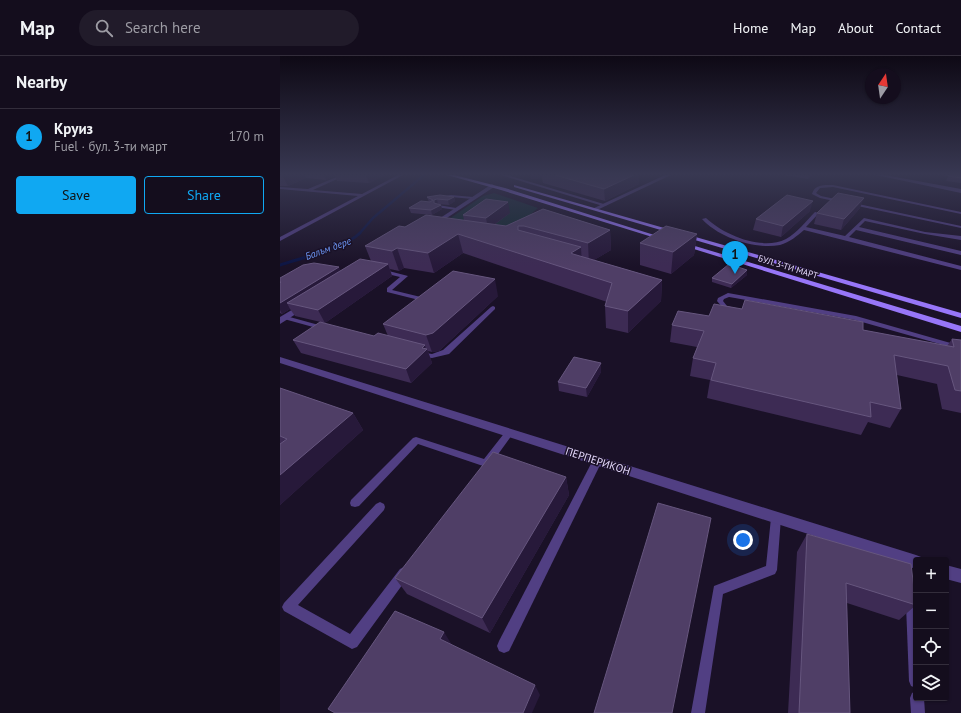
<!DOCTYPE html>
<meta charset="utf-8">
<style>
body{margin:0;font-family:"PT Sans",sans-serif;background:#211b2a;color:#f1f3f6}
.controls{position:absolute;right:12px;bottom:12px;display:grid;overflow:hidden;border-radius:4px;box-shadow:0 1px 3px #0004}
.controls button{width:36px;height:36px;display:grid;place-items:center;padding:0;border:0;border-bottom:1px solid #332d3b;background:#140d1d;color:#f1f3f6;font:20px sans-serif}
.compass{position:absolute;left:585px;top:12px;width:36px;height:36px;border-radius:50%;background:#140d1d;box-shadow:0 1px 3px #0004;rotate:13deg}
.you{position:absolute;left:463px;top:484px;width:14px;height:14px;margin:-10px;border:3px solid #fff;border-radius:50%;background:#1a73e8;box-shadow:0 0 0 6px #1a73e833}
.badge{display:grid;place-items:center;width:26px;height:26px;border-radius:50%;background:#10a8f2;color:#111;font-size:13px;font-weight:700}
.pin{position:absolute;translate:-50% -33px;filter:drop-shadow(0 1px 2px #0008)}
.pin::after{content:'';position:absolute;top:21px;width:14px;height:12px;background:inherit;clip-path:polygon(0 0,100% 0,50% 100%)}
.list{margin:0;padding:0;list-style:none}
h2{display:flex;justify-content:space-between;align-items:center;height:52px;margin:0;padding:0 16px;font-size:17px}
h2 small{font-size:13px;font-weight:400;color:#9d9ca4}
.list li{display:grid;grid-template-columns:26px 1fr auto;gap:12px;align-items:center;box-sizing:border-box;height:56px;padding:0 16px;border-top:1px solid #332d3b}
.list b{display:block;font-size:15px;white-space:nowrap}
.list p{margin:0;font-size:13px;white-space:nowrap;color:#9d9ca4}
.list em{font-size:13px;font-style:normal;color:#9d9ca4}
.actions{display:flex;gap:8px;padding:12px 16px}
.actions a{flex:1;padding:9px 0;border:1px solid #10a8f2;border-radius:4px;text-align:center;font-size:14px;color:#10a8f2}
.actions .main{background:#10a8f2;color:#111}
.icon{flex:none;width:22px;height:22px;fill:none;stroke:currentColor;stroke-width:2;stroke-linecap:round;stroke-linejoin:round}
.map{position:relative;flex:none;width:681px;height:657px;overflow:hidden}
header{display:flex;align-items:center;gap:24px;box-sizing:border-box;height:56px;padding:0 20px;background:#140d1d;border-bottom:1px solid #332d3b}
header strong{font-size:19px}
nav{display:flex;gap:22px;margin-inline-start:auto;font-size:14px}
.search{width:280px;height:36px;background:#211b2a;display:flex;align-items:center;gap:10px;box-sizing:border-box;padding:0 14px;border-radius:22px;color:#9d9ca4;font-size:15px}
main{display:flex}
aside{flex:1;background:#140d1d}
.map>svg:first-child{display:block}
</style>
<header>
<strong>Map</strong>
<div class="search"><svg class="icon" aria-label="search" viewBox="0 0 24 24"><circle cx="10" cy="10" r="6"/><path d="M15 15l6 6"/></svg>Search here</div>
<nav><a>Home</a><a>Map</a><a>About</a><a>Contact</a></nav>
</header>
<main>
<aside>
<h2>Nearby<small></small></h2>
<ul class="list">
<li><span class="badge">1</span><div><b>Круиз</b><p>Fuel · бул. 3-ти март</p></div><em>170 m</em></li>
</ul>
<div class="actions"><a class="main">Save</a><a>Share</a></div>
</aside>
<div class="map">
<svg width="681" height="657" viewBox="0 0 681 657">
<rect width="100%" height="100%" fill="#1a1127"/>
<polygon fill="#142b31" points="214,137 258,152 230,176 163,167 203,140"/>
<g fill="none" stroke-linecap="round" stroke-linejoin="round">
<polyline stroke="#0d1544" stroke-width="2.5" points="79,178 93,162 144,119"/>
<path stroke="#0d1544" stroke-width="3" d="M0,209C21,202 65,192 80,177"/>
<g fill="#513f83" fill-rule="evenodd">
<polygon points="61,119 66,119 33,134 82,138 118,119 123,119 0,185 0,181 78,140 0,133 0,131 28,133"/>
<polygon points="221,119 227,119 327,149 323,150"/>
<path d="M553,129L681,156V158L553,131L540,132L536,137L541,140L681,170V172L540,142L532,138C535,128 544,129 553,129Z"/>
<polygon points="171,139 193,141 195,142 193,143 171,141 156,143 154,142"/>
<polygon points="158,149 176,152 178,153 176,154 156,151 156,150"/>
<path d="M535,156L539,157L526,171L565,180L584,162L645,176L681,180V184L645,178L585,165L579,171L681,195V199L576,174L569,181L681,210V214L524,174C517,180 510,186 500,189C475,194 438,181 422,163L426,162C444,179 482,195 506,183C517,177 526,165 535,156Z"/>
<polygon points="101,213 128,220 112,234 149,243 150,244 147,246 107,236 107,232 120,221 99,216 98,215"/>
<polygon points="448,237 576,260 681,290 681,294 575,264 455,242 449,241 444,243 443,245 447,250 455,252 455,254 443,252 437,245 438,242"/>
<polygon points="213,250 215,251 215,253 169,298 152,302 137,300 136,298 140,296 152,298 163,294 211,251"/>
<polygon points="6,260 46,271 47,272 44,274 4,263 4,261"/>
<polygon points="229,374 232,375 233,377 232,379 211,408 206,411 138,388 79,450 75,451 71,450 70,447 71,444 133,382 136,381 204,403 226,375"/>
<polygon points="317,401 320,402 322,405 229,595 224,597 219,595 217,590 219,585 314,402"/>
<polygon points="100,446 104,448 105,451 104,454 18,549 70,578 120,513 124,511 128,513 130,517 128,521 77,591 72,593 4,555 2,551 4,547 96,448"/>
<polygon points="496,457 500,459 501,462 497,514 495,518 443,538 425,657 411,657 434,530 486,510 491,462 492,459"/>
<polygon points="632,543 636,544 636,632 631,630 629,625 626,549 628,545"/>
<polygon points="636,635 636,642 644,642 645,657 631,657 630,642 632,637"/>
</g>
<g fill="#513f83" fill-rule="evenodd">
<polygon points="385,119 391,119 317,154 312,153"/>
<polygon points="596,119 605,119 681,133 681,137"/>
<polygon points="212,128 215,130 214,131 156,169 151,168"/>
<polygon points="20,249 23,249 27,251 0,268 0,261"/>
<polygon points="0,301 636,499 641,501 642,504 636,504 636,513 0,307"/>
<polygon points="666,509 681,513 681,527 666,523"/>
</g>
<g fill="#9776f8" fill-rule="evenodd">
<polygon points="167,119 174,119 225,132 387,183 382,184 221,134"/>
<polygon points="234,129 681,257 681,262 234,131"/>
<polygon points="401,187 405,187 681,270 681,276 401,189"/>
</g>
</g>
<g fill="#3d2b54">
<polygon points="0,119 105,119 89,127 57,125 55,120 46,124 26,122 8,130 0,130"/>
<polygon points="251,119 359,119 359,128 325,145 263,127 262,122 251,123"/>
<polygon points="504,119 532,119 528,123"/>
<polygon points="662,119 681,119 681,127 666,125 668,120"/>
<polygon points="147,141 174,141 175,145 169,149 157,148 162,153 152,159 131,157 129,152 149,146"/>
<polygon points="580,152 561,174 534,168 537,157"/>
<polygon points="263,153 330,174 331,194 314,204 382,224 381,245 348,277 326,272 325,250 327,246 183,197 154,217 124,212 119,215 110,213 112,220 45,267 15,260 10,253 2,258 0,257 0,222 61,215 91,205 85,190 125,171 184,164 183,159 230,157 214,169 226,170"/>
<polygon points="530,155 501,181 473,174 476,163"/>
<polygon points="417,178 414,199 391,218 360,209 360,187"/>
<polygon points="467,219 451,232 432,226 432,222"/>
<polygon points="218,240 159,295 152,296 148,295 152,307 131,327 21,297 13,284 108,280 103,268"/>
<polygon points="462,253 583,274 667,290 672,283 681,284 681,357 662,353 657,328 617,319 621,353 610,372 588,366 581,379 427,342 430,324 410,320 413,302 417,291 390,286 392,269"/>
<polygon points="321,316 307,341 279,335 278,326"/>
<polygon points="0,332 73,357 83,374 0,449"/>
<polygon points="286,421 289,439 210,577 127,538 115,522"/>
<polygon points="527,478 636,549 619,564 567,547 570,657 508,657 517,496"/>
</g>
<g fill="#27193a">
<polygon points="2,119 25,119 26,122 8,130"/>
<polygon points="44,119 55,119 55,120 46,124"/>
<polygon points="86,119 105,119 89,127"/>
<polygon points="251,119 262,119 262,122 251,123"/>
<polygon points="354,119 359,119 359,128 325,145 324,133"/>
<polygon points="529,119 532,119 528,123"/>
<polygon points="174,141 175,145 169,149 168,144"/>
<polygon points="584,142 580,152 561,174 564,163"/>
<polygon points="157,143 158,148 155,149 154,147 154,144"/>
<polygon points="533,145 530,155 501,181 503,170"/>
<polygon points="228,146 230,157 208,173 206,162"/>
<polygon points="161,149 162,153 152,159 151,154"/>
<polygon points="330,174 331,194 309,207 308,187"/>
<polygon points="178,178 183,197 154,217 148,197"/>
<polygon points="417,178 414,199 391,218 393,196"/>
<polygon points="301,191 302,211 291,197"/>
<polygon points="117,192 124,212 119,215 112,195"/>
<polygon points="108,208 112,220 45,267 38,254"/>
<polygon points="59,211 63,220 7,247 10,253 2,258 0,254 0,247"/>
<polygon points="467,214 467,219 451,232 452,228"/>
<polygon points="215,223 218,240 159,295 152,296 146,279"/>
<polygon points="382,224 381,245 348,277 348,255"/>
<polygon points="145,289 146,294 147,293 152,307 131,327 126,313 142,292"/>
<polygon points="321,307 321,316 307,341 306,332"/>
<polygon points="73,357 83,374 0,449 0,419"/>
<polygon points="286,421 289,439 210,577 202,562"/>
<polygon points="164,576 172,589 160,583"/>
<polygon points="255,629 260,639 252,657 243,657"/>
</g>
<g fill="#4f3e66" stroke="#66567e">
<polygon points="275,119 354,119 324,133"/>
<polygon points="669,119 681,119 681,122 668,120"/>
<polygon points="558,137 584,142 564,163 537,157"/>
<polygon points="160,139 174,141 168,144 157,143 154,144 154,147 161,149 151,154 129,152 141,145 150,146 153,144 147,141"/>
<polygon points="507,139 533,145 503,170 476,163"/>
<polygon points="206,143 228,146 206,162 183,159"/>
<polygon points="263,153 330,174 308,187 244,170 238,170 238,174 301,191 291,197 293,198 382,224 348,255 325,250 332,227 178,178 148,197 117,192 112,195 85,190 119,170 125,171 146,159 226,170"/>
<polygon points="386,170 417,178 393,196 360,187"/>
<polygon points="80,203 108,208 38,254 7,247"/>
<polygon points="34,207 59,211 0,247 0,227 1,226 0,226 0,222 23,209"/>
<polygon points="449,208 467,214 452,228 432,222"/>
<polygon points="173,215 215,223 153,277 146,279 103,268"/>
<polygon points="465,244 583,266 583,274 674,291 672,283 681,284 681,335 675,334 668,310 614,299 621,353 590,346 591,361 431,324 436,307 413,302 424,275 392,269 398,255 429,260 434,248 462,253"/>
<polygon points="40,266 94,280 98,277 145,289 142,292 147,293 126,313 13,284"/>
<polygon points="294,301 321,307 306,332 278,326"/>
<polygon points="0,332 73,357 0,419 0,388 7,383 0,380"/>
<polygon points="213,396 286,421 202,562 115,522"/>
<polygon points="378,447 431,462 392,657 314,657"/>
<polygon points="527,478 631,508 636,549 566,527 570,657 519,657"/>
<polygon points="115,555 164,576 160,583 255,629 243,657 55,657 48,653"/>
</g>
<linearGradient id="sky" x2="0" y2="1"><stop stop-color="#0e0915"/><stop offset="0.56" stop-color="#383852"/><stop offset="1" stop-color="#383852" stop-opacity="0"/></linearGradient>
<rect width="681" height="211" fill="url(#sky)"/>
<g text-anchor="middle" stroke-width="3" stroke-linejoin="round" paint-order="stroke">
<g font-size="9" fill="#e5d9fd" stroke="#1a1127">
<text transform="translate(508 211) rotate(17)" y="3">БУЛ. 3-ТИ МАРТ</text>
</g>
<g font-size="10" font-style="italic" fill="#6d98f7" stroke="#1a1127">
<text transform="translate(48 192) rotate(-20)" y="4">Балъм дере</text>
</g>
<g font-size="11" fill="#e5d9fd" stroke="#1a1127">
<text transform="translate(318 405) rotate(18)" y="4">ПЕРПЕРИКОН</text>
</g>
</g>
</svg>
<div class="controls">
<button>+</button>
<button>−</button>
<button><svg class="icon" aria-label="locate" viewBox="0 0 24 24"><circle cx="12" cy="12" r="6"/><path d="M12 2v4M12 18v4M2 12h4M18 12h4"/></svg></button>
<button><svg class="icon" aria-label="layers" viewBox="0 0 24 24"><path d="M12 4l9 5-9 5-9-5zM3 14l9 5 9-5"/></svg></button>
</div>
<svg class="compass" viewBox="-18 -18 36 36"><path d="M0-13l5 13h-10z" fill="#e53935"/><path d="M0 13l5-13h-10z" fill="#9d9ca4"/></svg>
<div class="you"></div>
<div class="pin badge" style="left:455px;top:218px">1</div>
</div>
</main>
